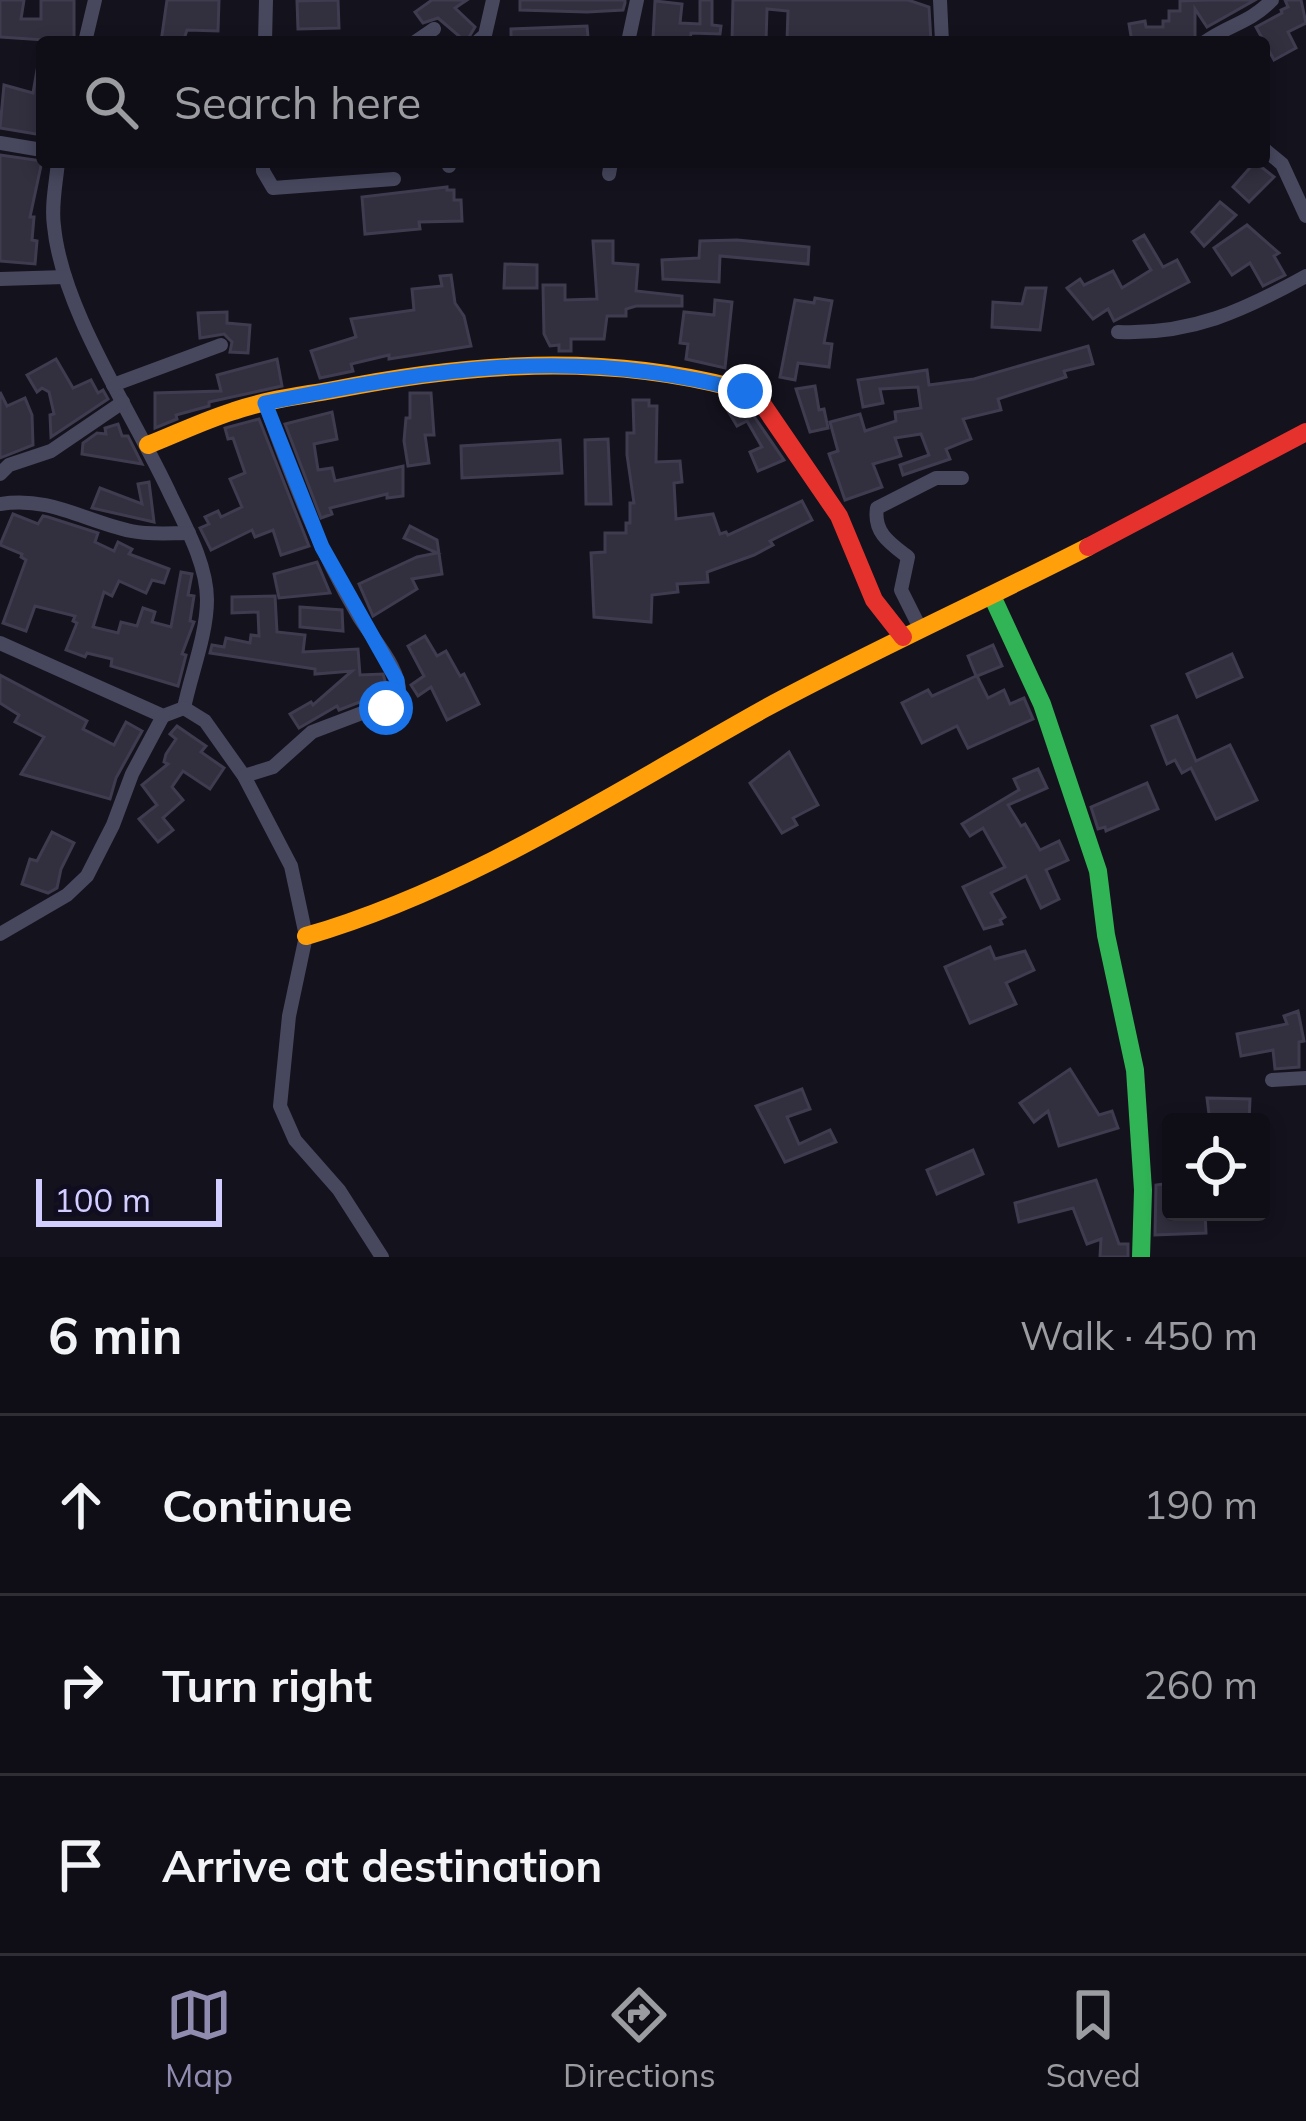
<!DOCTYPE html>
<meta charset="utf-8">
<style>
body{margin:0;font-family:Mulish,sans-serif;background:#18171f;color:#f1f3f6}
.controls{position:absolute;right:36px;bottom:36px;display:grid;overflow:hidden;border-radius:12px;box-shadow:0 6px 18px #0003}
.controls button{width:108px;height:108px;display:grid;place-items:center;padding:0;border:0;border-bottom:3px solid #2f2e35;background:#0f0e16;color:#f1f3f6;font:60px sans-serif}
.scale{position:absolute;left:36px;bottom:30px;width:186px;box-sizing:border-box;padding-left:12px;border:6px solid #d2ceff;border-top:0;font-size:33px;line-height:42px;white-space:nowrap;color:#d2ceff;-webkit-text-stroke:9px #100d21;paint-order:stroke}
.stop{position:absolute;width:36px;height:36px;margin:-27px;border:9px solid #1a73e8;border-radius:50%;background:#fff}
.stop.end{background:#1a73e8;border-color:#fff;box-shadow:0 3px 12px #0008}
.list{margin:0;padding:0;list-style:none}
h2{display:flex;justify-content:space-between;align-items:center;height:156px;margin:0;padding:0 48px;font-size:51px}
h2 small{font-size:39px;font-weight:400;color:#9b9ca1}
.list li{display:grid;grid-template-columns:78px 1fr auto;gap:36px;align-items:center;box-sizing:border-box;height:180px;padding:0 48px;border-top:3px solid #2f2e35}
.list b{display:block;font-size:45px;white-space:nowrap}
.list em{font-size:39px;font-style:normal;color:#9b9ca1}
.icon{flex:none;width:66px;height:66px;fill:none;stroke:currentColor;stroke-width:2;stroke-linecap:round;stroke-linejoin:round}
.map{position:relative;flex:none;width:1306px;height:1257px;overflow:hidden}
.search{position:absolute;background:#0f0e16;box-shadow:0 6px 18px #0003;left:36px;right:36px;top:36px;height:132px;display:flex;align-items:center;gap:30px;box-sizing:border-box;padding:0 42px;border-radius:12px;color:#9b9ca1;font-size:45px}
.sheet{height:696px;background:#0f0e16}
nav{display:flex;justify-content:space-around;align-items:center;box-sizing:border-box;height:168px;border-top:3px solid #2f2e35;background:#0f0e16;font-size:33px;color:#9b9ca1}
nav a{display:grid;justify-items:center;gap:6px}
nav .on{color:#908cb0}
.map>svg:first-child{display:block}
</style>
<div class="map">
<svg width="1306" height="1257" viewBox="0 0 1306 1257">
<rect width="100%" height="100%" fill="#14121d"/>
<g fill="#322f3f" stroke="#3f3c50" stroke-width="3">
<polygon points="0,0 24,0 21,19 41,19 41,0 74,0 74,42 0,37"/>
<polygon points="167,0 219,0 218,31 187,30 183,42 161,42"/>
<polygon points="338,0 339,28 298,29 297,1"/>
<polygon points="432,0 467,0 455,8 475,27 466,42 438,18 423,23 415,12"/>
<polygon points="520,0 625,0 625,3 623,10 587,12 520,10"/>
<polygon points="700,0 712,0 712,25 721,26 720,34 691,33 690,41 653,38 655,1 682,4 680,23 700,24"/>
<polygon points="733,0 908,0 929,7 931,42 787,41 788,11 767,9 766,41 732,42"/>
<polygon points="1208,0 1255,0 1207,27 1195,9 1195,38 1132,42 1129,24 1145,21 1146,27 1163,27 1163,21 1169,21 1169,11 1180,11 1180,1"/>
<polygon points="1285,0 1301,0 1306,23 1288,32 1296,48 1274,60 1256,27 1282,13 1281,10 1288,7"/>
<polygon points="587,26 588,37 511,42 511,29"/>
<polygon points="37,70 42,71 42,135 0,128 4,85 33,93"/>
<polygon points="0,155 42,161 30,217 34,217 32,240 37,241 35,264 0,261"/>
<polygon points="1255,162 1274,177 1249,202 1233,187"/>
<polygon points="447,187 447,190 454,190 454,200 461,200 462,221 419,222 420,229 365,234 362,197"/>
<polygon points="1220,202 1236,215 1204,246 1192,232"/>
<polygon points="1247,225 1279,253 1274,256 1285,275 1263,286 1250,263 1232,275 1214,248"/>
<polygon points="1144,235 1163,267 1177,260 1189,282 1114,321 1108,309 1093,319 1067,288 1080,279 1084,285 1113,271 1122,288 1151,270 1134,241"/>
<polygon points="737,240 809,247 808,264 720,256 719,282 663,279 662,260 699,258 700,241"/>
<polygon points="593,241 613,241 613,263 638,265 636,291 682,296 682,306 636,306 626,309 626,316 607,316 604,339 571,339 571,351 559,351 559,345 550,346 544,334 543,285 565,285 565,300 597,299"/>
<polygon points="505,264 537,265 537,288 504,288"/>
<polygon points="451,275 455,303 464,316 471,346 389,359 389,355 351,364 353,371 320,378 311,351 356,337 351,319 414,310 412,289 442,286 440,276"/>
<polygon points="1026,288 1046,288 1040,330 992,327 993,302 1022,304"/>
<polygon points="815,298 832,301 824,343 832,344 829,367 798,363 795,380 780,377 795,300 814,303"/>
<polygon points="715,300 732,302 725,368 686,359 688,344 680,343 684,312 714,315"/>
<polygon points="227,312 227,323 250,325 248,353 230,352 232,342 224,334 200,338 198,313"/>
<polygon points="1088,346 1093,364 1064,371 1066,377 998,399 1001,410 963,419 971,439 946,449 950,459 903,475 900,465 929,455 921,434 895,438 901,456 873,464 882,487 845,500 829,454 838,451 830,422 860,414 865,431 896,421 895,412 921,408 918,387 880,389 883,403 863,407 858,380 927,370 929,385 974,379"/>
<polygon points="56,359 73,388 91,380 98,393 103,390 108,399 51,437 50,415 54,414 49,392 42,388 37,392 27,375"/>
<polygon points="277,359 282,386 209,402 209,406 176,415 177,419 155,428 155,393 221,391 217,375"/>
<polygon points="815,386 819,410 824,409 828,428 810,432 796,389"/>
<polygon points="0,392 7,406 25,398 32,415 33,445 0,458"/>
<polygon points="410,393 431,393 434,435 425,435 429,463 408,466 404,441 406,418 410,418"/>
<polygon points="633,400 649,400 649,406 657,406 656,462 680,461 682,482 674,483 676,519 713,514 720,534 726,532 728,535 802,501 812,520 770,541 773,545 754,555 707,572 708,582 677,584 678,592 652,595 651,622 594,617 591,553 605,552 605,533 626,533 626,523 630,523 630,503 634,503 627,455 627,433 634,433"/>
<polygon points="739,403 751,412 784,460 758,471 750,452 762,447 747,421 737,426 728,411"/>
<polygon points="332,412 337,439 314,444 318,470 332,468 335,481 403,466 403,496 387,498 387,494 330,508 332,514 321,518 285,424"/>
<polygon points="259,419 309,546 281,555 273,530 255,537 252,530 211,550 200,528 209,524 205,517 218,511 221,517 242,507 230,479 245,473 233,438 228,439 225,428"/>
<polygon points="118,424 122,436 128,436 142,464 82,454 83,443 97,433 106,434 105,428"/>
<polygon points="608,439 611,504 586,504 585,440"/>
<polygon points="560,440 562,473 462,478 461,446"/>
<polygon points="149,482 154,522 92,508 100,488 142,504 138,484"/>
<polygon points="13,514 38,524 43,516 48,517 98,533 95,542 114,551 118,542 132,549 129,554 169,569 164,583 152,580 146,593 119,581 112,596 104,592 93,627 118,633 121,622 137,626 143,608 155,612 152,622 171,627 181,572 192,574 188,595 194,596 190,621 194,622 182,654 186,655 178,686 111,666 112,659 87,653 85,657 66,650 77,623 73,621 75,616 35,606 26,631 3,623 26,560 21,557 22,554 0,545"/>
<polygon points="410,526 437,540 442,574 412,579 417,589 373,616 359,584 417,557 437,553 404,538"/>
<polygon points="317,562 330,593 279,598 274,574"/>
<polygon points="275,596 277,632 305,635 303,652 358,649 360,675 383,674 388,691 339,710 337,706 299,728 290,714 311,702 313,705 352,671 315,674 315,669 210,653 212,645 224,647 226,638 250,643 251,635 259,636 258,612 232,613 232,597"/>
<polygon points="300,607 342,610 343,631 300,627"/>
<polygon points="425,636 437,656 446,651 460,676 464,674 479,704 447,720 431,687 418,696 411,685 424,676 408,646"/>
<polygon points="993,645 1002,666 977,676 988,698 1004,690 1010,704 1024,698 1033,719 968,748 957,726 922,743 902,703 928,690 932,696 976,676 968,656"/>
<polygon points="1232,654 1242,677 1197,697 1187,674"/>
<polygon points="0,675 87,721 83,729 114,745 126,722 142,731 116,778 110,799 21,774 44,737 15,722 19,715 0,703"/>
<polygon points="1177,716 1196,761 1230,745 1257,800 1216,819 1191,768 1182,773 1175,760 1167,764 1152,726"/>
<polygon points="177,726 206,746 201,752 224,768 210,789 183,771 172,787 183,800 163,818 173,830 158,842 139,819 157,805 142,785 168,764 164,762 166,754 176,739 170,734"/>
<polygon points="789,752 818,805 793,818 797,825 782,833 750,783"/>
<polygon points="1038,769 1047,788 1008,805 1021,826 1025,824 1040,850 1059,841 1068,860 1046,870 1059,899 1041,908 1026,876 991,893 1005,917 1000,920 1002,924 984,929 963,887 1005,867 983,828 970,836 962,824 1019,790 1014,779"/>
<polygon points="1147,783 1158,809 1106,831 1105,827 1098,829 1091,807"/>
<polygon points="52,832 74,843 61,869 57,888 48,893 22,884 30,859 37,861"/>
<polygon points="990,947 995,959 1025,951 1034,970 1006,983 1016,1004 970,1023 945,967"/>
<polygon points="1298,1011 1304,1041 1299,1042 1299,1067 1275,1069 1273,1050 1241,1056 1237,1034 1287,1024 1284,1016"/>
<polygon points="1070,1069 1099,1115 1112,1111 1118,1128 1059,1146 1048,1111 1034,1122 1020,1103"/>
<polygon points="802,1089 810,1109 787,1117 799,1144 830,1130 836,1142 785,1162 756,1106"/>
<polygon points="1207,1098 1250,1099 1249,1122 1210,1122"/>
<polygon points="973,1150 983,1174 937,1194 927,1170"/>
<polygon points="1096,1180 1119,1244 1128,1244 1128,1257 1100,1257 1101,1239 1087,1244 1073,1208 1019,1222 1015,1203"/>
<polygon points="1171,1183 1171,1212 1205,1212 1206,1233 1155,1235 1156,1185"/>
</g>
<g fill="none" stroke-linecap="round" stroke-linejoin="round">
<g stroke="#47475e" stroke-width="14">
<polyline points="940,0 942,42"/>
<polyline points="85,42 95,0"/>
<polyline points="265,42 266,0"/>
<polyline points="415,42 434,29"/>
<polyline points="477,42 485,35 493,0"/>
<polyline points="628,42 637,0"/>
<path d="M1205,42C1228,25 1250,23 1272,0"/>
<polyline points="0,143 42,150"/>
<polyline points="1264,149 1282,164 1306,216"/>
<path d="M58,162C56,183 51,206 54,226C62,311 135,417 171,496C186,527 207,565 207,600C207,634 191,674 184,708"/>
<polyline points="263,162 263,171 273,188 394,179"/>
<polyline points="449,166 449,162"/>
<polyline points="609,174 611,162"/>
<polyline points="0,279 65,277"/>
<path d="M1118,332C1191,335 1243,311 1306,276"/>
<polyline points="113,385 221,345"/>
<polyline points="0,474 9,465 51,451 123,402"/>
<path d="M0,504C50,496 84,521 131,531C149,535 170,533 189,533"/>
<path d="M920,628L901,590L908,557C891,544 873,533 877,508L936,478H962"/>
<polyline points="0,643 163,716 184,708"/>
<polyline points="184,708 205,721 244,776 291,866 306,936 289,1016 280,1106 295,1140 339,1190 382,1257"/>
<path d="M244,776L273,767L312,732L399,699C403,670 374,641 359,617C319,550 291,476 265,403"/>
<polyline points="0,934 67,895 87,876 113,825 132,774 163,716"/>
<polyline points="1272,1080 1306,1078"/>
</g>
<polyline stroke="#30b455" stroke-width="18" points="992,596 1042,704 1098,871 1106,935 1135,1070 1143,1190 1141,1257"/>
<g stroke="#ff9f0a" stroke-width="18">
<path d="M148,445C176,434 205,420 234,411C265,400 300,396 333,390C468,363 601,353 735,388"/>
<path d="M306,936C468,889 615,792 762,710C869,652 980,602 1088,547"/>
</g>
<g stroke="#e5322d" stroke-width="18">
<polyline points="735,388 761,402 839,516 874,600 903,637"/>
<polyline points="1088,547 1306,432"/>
</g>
</g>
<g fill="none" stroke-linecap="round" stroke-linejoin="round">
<path stroke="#1a73e8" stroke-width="15" d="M386,708L399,700L397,680L322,547L265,403C435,369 573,345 745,391"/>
</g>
</svg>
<div class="controls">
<button><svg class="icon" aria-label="locate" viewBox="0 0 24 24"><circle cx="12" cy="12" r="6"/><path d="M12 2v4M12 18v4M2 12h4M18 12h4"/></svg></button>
</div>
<div class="scale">100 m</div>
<div class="stop" style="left:386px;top:708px"></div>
<div class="stop end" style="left:745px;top:391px"></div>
<div class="search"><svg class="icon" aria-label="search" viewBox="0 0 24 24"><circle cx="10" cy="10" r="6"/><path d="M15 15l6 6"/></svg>Search here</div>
</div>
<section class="sheet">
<h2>6 min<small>Walk · 450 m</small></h2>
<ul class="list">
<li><svg class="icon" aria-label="ahead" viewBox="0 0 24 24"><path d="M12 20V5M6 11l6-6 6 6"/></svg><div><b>Continue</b></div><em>190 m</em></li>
<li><svg class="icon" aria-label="right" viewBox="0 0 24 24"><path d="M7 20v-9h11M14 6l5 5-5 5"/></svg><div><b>Turn right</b></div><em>260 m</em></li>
<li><svg class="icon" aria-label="arrive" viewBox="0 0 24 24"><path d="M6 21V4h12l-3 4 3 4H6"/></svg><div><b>Arrive at destination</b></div></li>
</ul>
</section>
<nav>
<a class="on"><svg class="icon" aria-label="map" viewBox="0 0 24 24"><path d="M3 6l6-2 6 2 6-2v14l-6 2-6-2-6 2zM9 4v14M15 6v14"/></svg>Map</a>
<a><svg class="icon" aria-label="directions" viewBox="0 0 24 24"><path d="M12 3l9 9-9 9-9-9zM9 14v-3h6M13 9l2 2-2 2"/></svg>Directions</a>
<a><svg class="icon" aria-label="saved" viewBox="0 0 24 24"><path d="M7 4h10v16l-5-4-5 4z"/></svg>Saved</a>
</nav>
